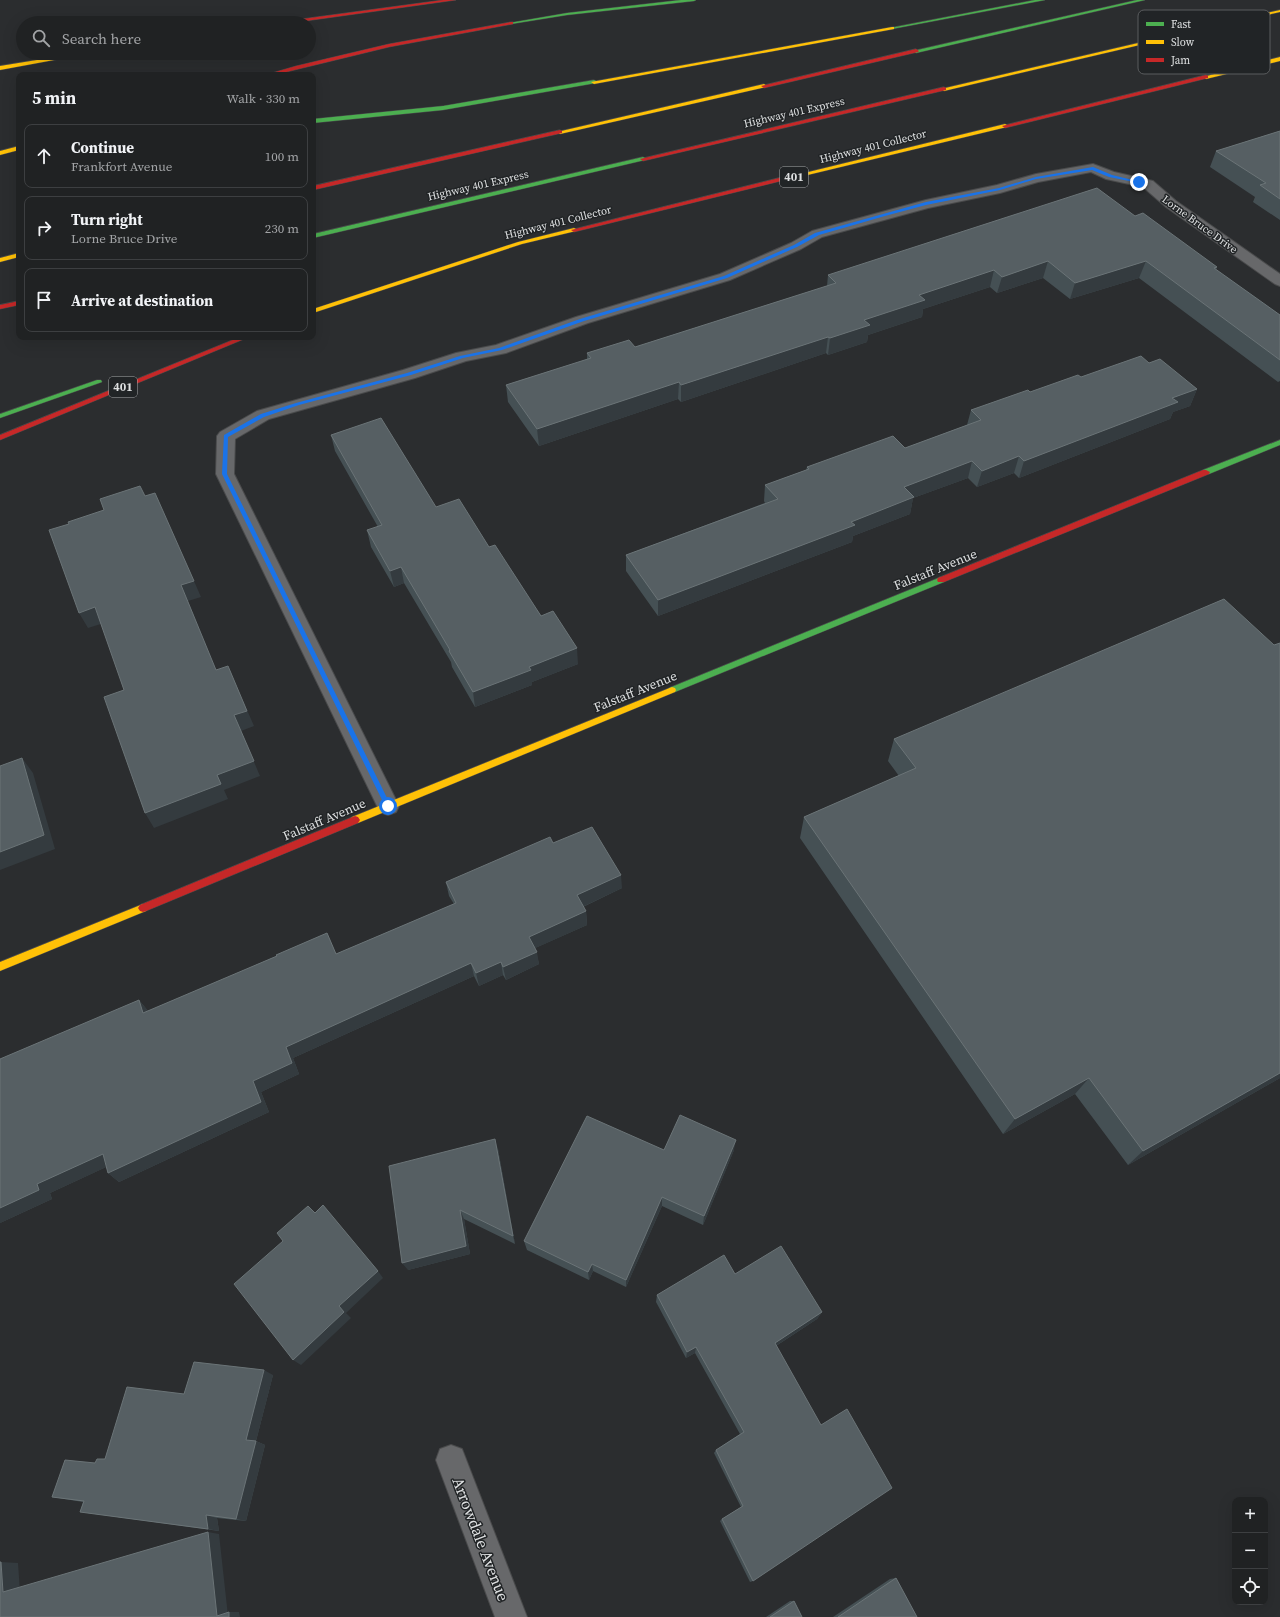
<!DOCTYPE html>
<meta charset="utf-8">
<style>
body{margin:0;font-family:"Source Serif 4",serif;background:#282a2b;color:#f1f3f6}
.controls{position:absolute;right:12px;bottom:12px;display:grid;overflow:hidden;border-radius:8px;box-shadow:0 4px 16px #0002}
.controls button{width:36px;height:36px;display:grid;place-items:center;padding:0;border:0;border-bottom:1px solid #3d3f41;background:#202223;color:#f1f3f6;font:20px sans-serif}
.stop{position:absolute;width:12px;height:12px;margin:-9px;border:3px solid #1a73e8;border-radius:50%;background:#fff}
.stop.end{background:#1a73e8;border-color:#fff;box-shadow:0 1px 4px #0008}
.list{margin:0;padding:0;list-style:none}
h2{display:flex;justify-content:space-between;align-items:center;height:52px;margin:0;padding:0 16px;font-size:17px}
h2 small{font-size:13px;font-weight:400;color:#a2a4a6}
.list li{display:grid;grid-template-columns:26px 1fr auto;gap:12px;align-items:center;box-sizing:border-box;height:64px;margin:0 8px 8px;padding:0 8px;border:1px solid #3d3f41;border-radius:8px}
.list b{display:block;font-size:15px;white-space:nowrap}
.list p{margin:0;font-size:13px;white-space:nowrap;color:#a2a4a6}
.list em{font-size:13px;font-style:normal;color:#a2a4a6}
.icon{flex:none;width:22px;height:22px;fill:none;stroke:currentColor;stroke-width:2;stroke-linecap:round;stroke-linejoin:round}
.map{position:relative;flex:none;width:1280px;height:1617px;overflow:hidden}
.search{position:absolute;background:#202223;box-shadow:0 4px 16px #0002;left:16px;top:16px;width:300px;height:44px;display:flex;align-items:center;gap:10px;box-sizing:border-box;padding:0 14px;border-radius:22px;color:#a2a4a6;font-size:15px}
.panel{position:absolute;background:#202223;box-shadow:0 4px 16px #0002;left:16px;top:72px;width:300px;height:268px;border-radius:8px}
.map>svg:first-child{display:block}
</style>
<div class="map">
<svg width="1280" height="1617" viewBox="0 0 1280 1617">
<rect width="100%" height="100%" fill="#2b2d2f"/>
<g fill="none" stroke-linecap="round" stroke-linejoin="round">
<defs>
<g id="street">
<polygon points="1093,164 1114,172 1153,181 1176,201 1280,274 1280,286 1275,284 1166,207 1143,187 1106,179 1091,172 1038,182 1000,193 928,208 822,237 801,249 730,280 588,323 506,353 466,361 415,378 269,419 235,439 234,474 399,806 396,812 388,815 380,812 216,474 217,436 220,432 257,411 403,370 456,353 496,345 576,317 720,274 791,243 812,231 926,200 997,185 1036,174"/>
<polygon points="451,1445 462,1449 527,1617 495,1617 436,1460 440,1449"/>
</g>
<g id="fast">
<polygon points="681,0 696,0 694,1 567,15 511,24 509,23 567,13"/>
<polygon points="1035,0 1045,0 892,29 890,28"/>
<polygon points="1137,0 1145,0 916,53 913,51"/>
<polygon points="594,80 596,81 596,83 443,110 313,123 313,119 443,106"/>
<polygon points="643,157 645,158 645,160 313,238 313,234"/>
<polygon points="97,380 101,380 102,382 0,418 0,414"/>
<polygon points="1280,440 1280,445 1209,474 1206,474 1202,472 1203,470"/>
<polygon points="941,577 944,578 945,580 944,582 675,692 669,692 668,690 669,688"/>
</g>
<g id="slow">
<polygon points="1280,10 1280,12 944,91 941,89"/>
<polygon points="892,27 894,27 894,29 594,84 591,82"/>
<polygon points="80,53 92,53 0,70 0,66"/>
<polygon points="1280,57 1280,61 1206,79 1203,77"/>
<polygon points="764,84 767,86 766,87 560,134 557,132"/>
<polygon points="1005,124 1007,125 1007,127 791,179 788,177"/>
<polygon points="19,146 19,150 0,155 0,151"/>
<polygon points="574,228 576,229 576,231 522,244 313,313 313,309 518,242"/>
<polygon points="19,253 19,257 0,262 0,258"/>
<polygon points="672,687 675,688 676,690 675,692 358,823 352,823 350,820 352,817"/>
<polygon points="143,904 146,905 148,908 146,911 0,971 0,962"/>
</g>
<g id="jam">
<polygon points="443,0 456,0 291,23 278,23 280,22"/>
<polygon points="511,22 513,22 513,24 389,47 274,75 265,75 296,66 389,44"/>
<polygon points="916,49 919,51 918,52 764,88 761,86"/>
<polygon points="1206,75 1208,76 1208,78 1005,128 1002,126"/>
<polygon points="944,87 946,88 946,90 643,161 640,159"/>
<polygon points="560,130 562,131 562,133 313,190 313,186"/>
<polygon points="791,175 794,177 793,178 574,232 571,230"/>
<polygon points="19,301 19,305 0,309 0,305"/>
<polygon points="240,337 249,337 0,440 0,435"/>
<polygon points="1203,470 1206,470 1210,472 1209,474 944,582 938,582 937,580 938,578"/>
<polygon points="355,816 358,817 360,820 358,823 146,911 143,912 140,911 138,908 140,905"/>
</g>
</defs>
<use href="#street" stroke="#494a4b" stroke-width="2"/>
<use href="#fast" stroke="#494a4b" stroke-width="1"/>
<use href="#slow" stroke="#494a4b" stroke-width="1"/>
<use href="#jam" stroke="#494a4b" stroke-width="1"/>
<use href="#street" fill="#67686a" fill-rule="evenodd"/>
<use href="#fast" fill="#4caf50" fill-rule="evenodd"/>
<use href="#slow" fill="#ffc107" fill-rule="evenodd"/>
<use href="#jam" fill="#c62828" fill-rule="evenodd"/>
</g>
<g fill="#455054">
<polygon points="1280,131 1280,220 1253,202 1255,197 1210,167 1216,151"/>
<polygon points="1135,216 1217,267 1216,270 1280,315 1280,381 1278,382 1139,278 1070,299 1043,278 997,293 990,287 923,309 922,317 868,335 867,342 828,355 826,353 681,402 678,399 539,446 508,402 506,385 587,360 587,353 635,347 827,286 828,275"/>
<polygon points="1149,363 1197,389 1190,406 1173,412 1170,419 1019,478 1014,473 977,487 968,478 913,498 910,514 853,536 852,542 658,616 626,571 626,555 765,503 764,501 765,485 806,470 807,467 905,448 967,425 971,410 1030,392 1081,377"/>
<polygon points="331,435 436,507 489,547 578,664 532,682 532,685 475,707 452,667 451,662 404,583 394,587 371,547 367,530 378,527 335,451"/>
<polygon points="1280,643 1280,1078 1128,1165 1075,1094 1003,1134 800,838 804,817 899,776 888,761 894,739 1274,645"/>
<polygon points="553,843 622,888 583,907 586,911 587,925 535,948 539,964 506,980 503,975 479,986 474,976 293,1058 299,1074 261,1092 269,1112 119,1182 108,1173 106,1167 50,1193 52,1199 0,1223 139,1000 148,1011 277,956 327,933 336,954 454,904 449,896 446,882"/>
<polygon points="498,1149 515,1244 464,1219 470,1254 408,1270"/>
<polygon points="664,1150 734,1150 703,1225 662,1206 626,1287 593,1271 589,1280 527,1250 524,1241"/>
<polygon points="735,1274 822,1312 817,1319 776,1346 753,1581 750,1582 720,1521 722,1519 741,1507 714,1453 716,1450 740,1434 695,1353 686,1358 656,1302 657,1295"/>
<polygon points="273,1375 256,1441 265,1445 246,1521 217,1518 219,1531 80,1512 83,1502 52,1497 95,1463 105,1459 184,1394"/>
<polygon points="896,1578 917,1617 833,1617 890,1579"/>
<polygon points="790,1601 794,1601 802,1617 766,1617"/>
</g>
<g fill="#343b3f">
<polygon points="1048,261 1043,278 997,293 1002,277"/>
<polygon points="1146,261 1139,278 1070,299 1075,283"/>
<polygon points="994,270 990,287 923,309 922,317 868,335 867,342 828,355 830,338 864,320 919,295"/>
<polygon points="828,337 826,353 681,402 681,385"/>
<polygon points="679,382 678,399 539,446 537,429"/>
<polygon points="1197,389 1190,406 1173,412 1170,419 1019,478 1024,461 1172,398"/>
<polygon points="1019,456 1014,473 977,487 982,471"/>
<polygon points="972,461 968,478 913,498 910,514 853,536 852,542 658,616 658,600 851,522 904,487"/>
<polygon points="401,567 404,583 394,587 390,571"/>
<polygon points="194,581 201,597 188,601 223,685 181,585"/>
<polygon points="95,607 104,623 88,628 79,613"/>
<polygon points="577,648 578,664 532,682 532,685 475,707 473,692 529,667"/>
<polygon points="228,666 254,726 241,731 260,776 224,790 228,799 154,828 145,813 217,775 234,715"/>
<polygon points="22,758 33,773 55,849 0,870 0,852"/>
<polygon points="621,875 622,888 578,909 577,895"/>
<polygon points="586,911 587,925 531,950 529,937"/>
<polygon points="537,952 539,964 506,980 503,967"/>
<polygon points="501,962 503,975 479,986 476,973"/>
<polygon points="471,963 474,976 293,1058 299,1074 261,1092 269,1112 119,1182 108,1173 253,1081 286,1047"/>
<polygon points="139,1000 149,1012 143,1013"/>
<polygon points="1280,1073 1280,1078 1128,1165 1143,1151"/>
<polygon points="1089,1078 1075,1094 1003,1134 1015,1119"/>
<polygon points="495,1139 498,1149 515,1244 513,1236"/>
<polygon points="736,1140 734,1150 703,1225 704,1216"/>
<polygon points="103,1154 115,1163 50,1193 52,1199 0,1223 0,1208 37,1184"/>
<polygon points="662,1197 662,1206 626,1287 626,1280"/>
<polygon points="460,1210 464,1219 470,1254 408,1270 402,1263"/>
<polygon points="592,1264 593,1271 589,1280 588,1272"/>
<polygon points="378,1271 383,1278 346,1313 351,1318 301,1365 293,1360 339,1306"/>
<polygon points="822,1312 817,1319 771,1349 775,1343"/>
<polygon points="696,1347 695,1353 686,1358 687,1352"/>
<polygon points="264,1370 273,1375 256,1441 265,1445 246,1521 236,1519 246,1440"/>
<polygon points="206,1515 217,1518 219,1531 208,1529"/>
<polygon points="208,1532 219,1534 228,1616 217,1616"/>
<polygon points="1,1562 18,1563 20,1592 3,1592"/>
<polygon points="229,1612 239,1612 240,1617 229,1617"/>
</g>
<g fill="#565f63" stroke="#6b7477">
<polygon points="1280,131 1280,199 1260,185 1266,183 1216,151"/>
<polygon points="1097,188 1135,216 1143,213 1217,267 1214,268 1280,315 1280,360 1146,261 1075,283 1048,261 1002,277 994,270 919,295 925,300 864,320 870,325 830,338 828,337 681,385 679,382 537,429 506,385 591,358 587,353 629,340 635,347 836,283 828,275"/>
<polygon points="1141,356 1149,363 1160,359 1197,389 1172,398 1178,402 1024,461 1019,456 982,471 972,461 904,487 914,497 851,522 855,525 658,600 626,555 778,499 765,485 809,469 807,467 893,436 905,448 981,420 971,410 1028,390 1030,392 1078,375 1081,377"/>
<polygon points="381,418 436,507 459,499 489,547 495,545 541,616 553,611 577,648 529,667 531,670 473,692 449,651 450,650 401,567 390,571 367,530 382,525 331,435"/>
<polygon points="140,486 145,496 155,493 194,581 181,585 216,670 228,666 247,711 234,715 254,761 217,775 221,784 145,813 104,697 124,690 95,607 79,613 49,530 69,524 68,522 104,510 100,499"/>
<polygon points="1224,599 1274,645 1280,643 1280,1073 1143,1151 1089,1078 1015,1119 804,817 916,768 894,739"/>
<polygon points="22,758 44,835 0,852 0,766"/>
<polygon points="592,827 621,875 577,895 586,911 529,937 537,952 503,967 501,962 476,973 471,963 286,1047 292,1063 253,1081 261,1102 108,1173 103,1154 37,1184 39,1190 0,1208 0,1059 139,1000 143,1013 277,956 276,955 327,933 336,954 456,903 446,882 550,837 553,843"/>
<polygon points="680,1115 736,1140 704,1216 662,1197 626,1280 592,1264 588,1272 524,1241 587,1116 664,1150"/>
<polygon points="495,1139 513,1236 460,1210 466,1246 402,1263 389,1166"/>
<polygon points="323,1205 378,1271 339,1306 344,1312 293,1360 234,1284 283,1241 277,1233 308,1206 315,1213"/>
<polygon points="781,1246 822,1312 775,1343 821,1425 847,1409 892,1488 753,1581 722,1519 743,1506 716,1450 744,1432 696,1347 687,1352 657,1295 724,1255 735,1274"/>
<polygon points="194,1362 264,1370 246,1440 256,1441 236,1519 206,1515 208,1529 80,1512 84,1501 52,1497 65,1460 95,1463 97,1459 105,1459 127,1387 184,1394"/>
<polygon points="208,1532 217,1616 229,1612 229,1617 0,1617 0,1562 1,1562 3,1592"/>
<polygon points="896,1578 917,1617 838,1617"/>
<polygon points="794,1601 802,1617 770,1617"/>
</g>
<polygon fill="#1a73e8" points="1093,167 1112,175 1141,182 1139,183 1109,177 1092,170 1036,179 1000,190 926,205 885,216 819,235 797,247 727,278 584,321 502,350 463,358 411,375 299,405 264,417 228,437 227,474 391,806 388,809 386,808 222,474 224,435 261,414 296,403 407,373 460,356 499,348 580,319 724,276 794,245 815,233 926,202 999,188 1036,177"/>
<g text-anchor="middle" stroke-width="3" stroke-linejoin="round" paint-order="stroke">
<g font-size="11" fill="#dee0e1" stroke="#212426">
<text transform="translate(794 112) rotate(-13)" y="4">Highway 401 Express</text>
<text transform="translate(873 146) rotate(-14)" y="4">Highway 401 Collector</text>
<text transform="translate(478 185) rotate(-13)" y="4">Highway 401 Express</text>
<text transform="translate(558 222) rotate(-14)" y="4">Highway 401 Collector</text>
<text transform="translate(1200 224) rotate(36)" y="4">Lorne Bruce Drive</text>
</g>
<g fill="#212426" stroke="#a5a8a9" stroke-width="1">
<rect x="780" y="167" width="28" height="20" rx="3"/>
<rect x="109" y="377" width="28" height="20" rx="3"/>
</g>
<g font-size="12" font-weight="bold" fill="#dee0e1">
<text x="794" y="181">401</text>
<text x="123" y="391">401</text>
</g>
<g font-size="13" fill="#dee0e1" stroke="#212426">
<text transform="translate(935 569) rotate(-22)" y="5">Falstaff Avenue</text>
<text transform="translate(635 691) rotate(-22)" y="5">Falstaff Avenue</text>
<text transform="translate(324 819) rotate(-23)" y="5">Falstaff Avenue</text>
</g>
<g font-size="16" fill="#dee0e1" stroke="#212426">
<text transform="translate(481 1539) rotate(69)" y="6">Arrowdale Avenue</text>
</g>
</g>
<rect x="1138" y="10" width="132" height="64" rx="6" fill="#212426" stroke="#5a5c5e" stroke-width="1"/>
<rect x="1146" y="22" width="18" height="4" fill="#4caf50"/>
<rect x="1146" y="40" width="18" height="4" fill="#ffc107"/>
<rect x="1146" y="58" width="18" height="4" fill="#c62828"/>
<g font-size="11" fill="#dee0e1">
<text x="1171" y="28">Fast</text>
<text x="1171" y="46">Slow</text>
<text x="1171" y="64">Jam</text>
</g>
</svg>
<div class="controls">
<button>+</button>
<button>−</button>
<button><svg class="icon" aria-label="locate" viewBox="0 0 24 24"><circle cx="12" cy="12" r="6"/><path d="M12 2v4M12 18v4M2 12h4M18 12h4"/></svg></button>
</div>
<div class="stop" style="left:388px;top:806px"></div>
<div class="stop end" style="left:1139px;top:182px"></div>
<div class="search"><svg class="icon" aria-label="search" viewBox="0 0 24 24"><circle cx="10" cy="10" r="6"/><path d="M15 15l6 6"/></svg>Search here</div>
<section class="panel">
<h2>5 min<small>Walk · 330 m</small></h2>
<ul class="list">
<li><svg class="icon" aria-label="ahead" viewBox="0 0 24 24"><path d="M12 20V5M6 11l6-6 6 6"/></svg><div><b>Continue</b><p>Frankfort Avenue</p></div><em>100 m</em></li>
<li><svg class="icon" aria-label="right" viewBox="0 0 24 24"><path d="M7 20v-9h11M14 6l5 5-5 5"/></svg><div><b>Turn right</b><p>Lorne Bruce Drive</p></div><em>230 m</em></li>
<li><svg class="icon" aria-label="arrive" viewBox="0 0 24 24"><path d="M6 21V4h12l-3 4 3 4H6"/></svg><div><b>Arrive at destination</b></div></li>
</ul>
</section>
</div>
